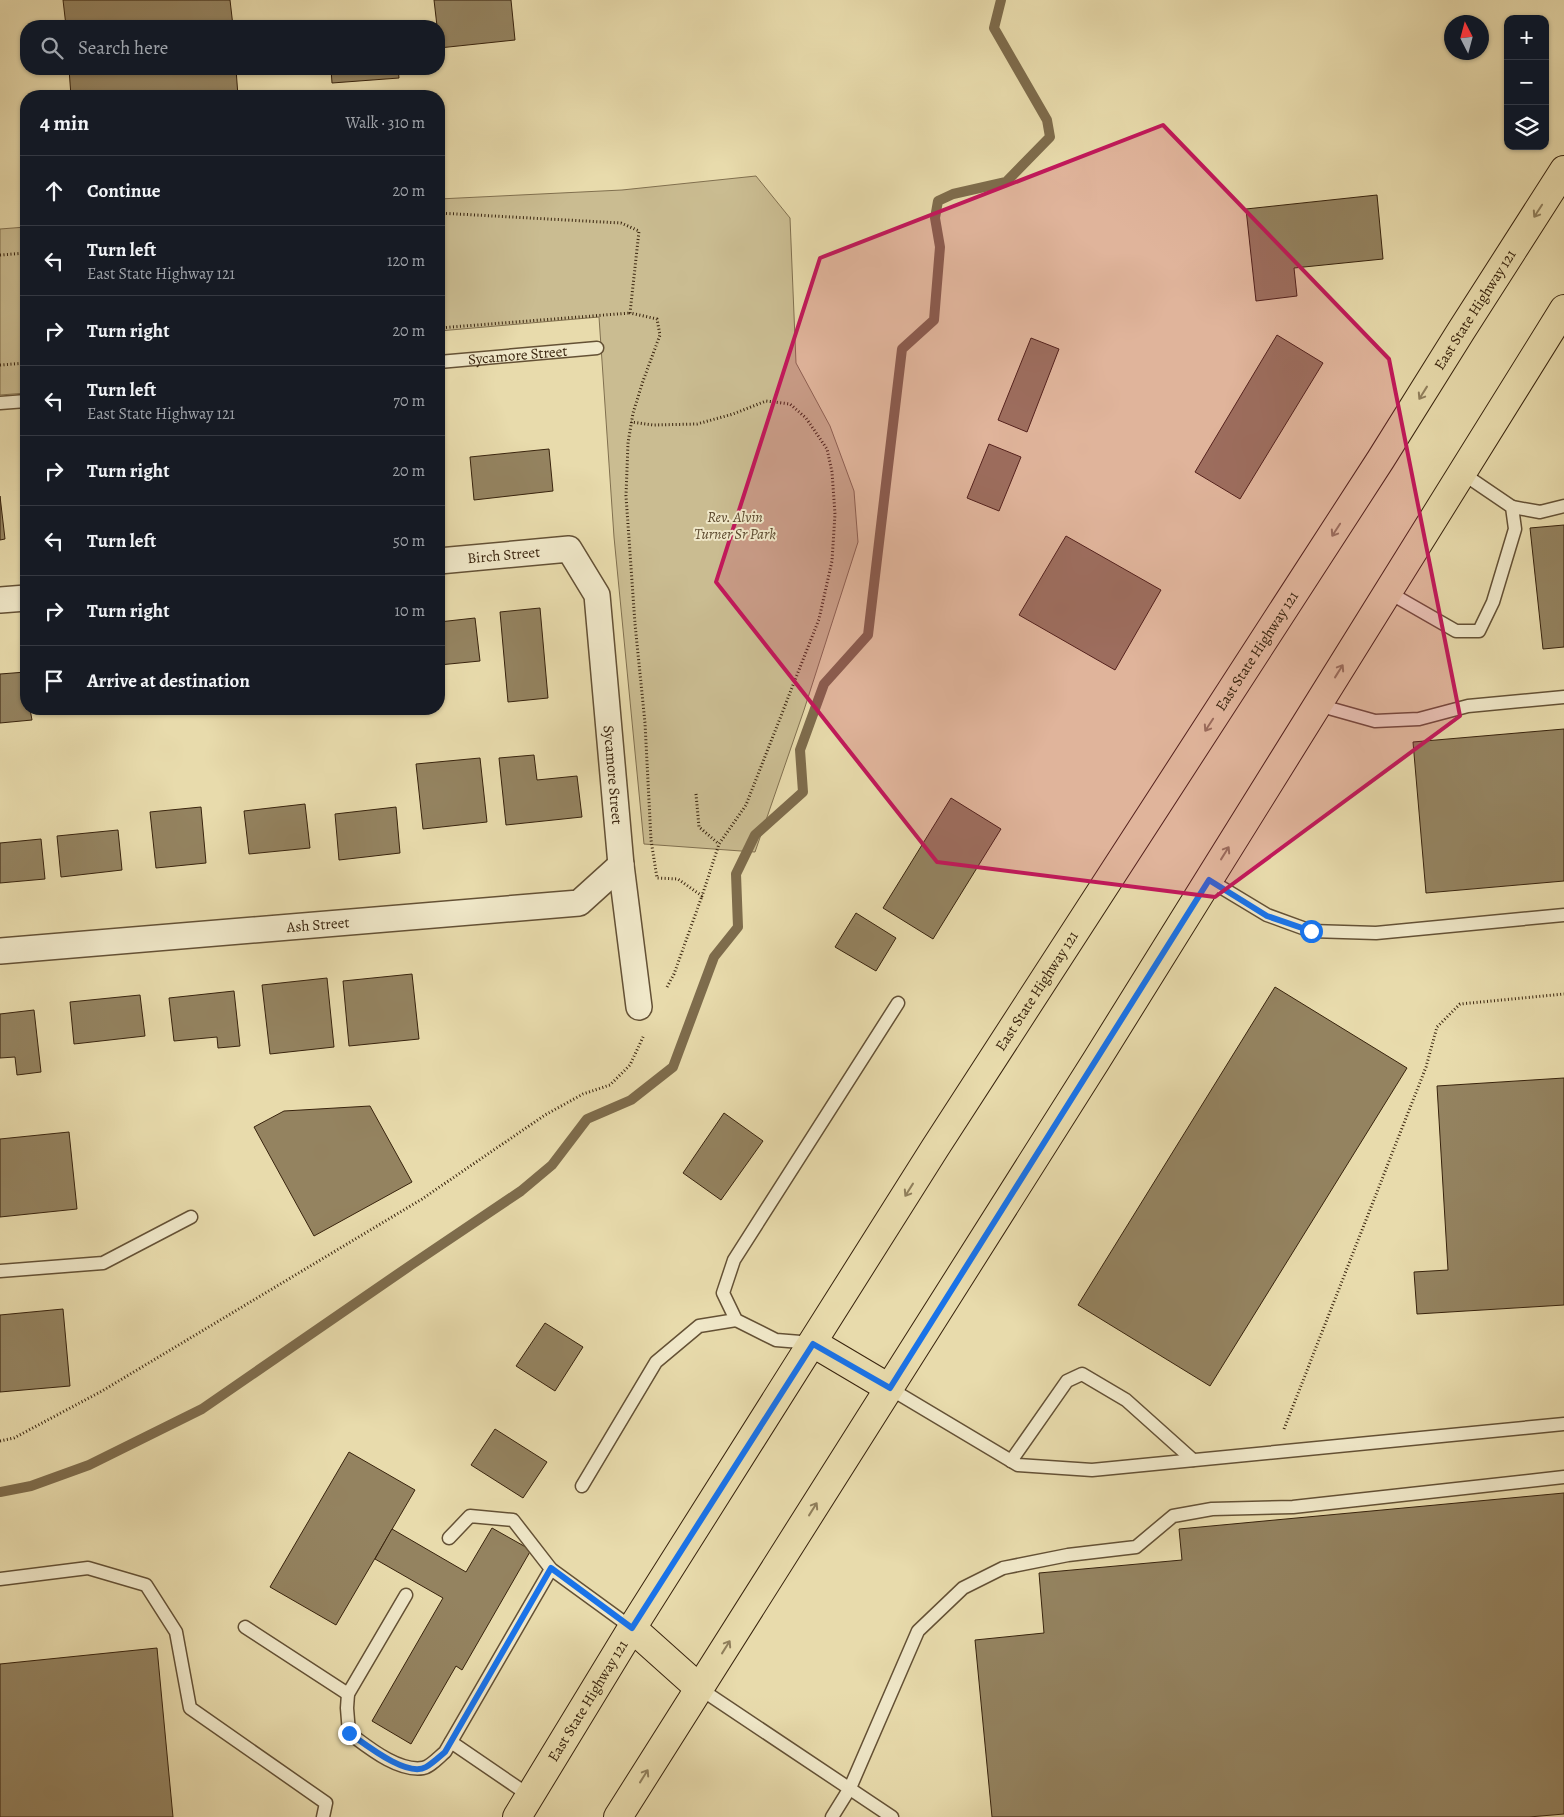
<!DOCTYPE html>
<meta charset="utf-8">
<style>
body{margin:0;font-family:Alegreya,serif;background:#242831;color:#f1f3f6}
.controls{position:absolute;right:15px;top:15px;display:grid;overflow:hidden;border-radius:10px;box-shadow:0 1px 4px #0004}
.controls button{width:45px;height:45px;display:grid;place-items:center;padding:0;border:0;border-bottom:1px solid #363941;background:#171b24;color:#f1f3f6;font:25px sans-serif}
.compass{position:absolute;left:1444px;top:15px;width:45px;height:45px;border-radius:50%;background:#171b24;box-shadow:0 1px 4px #0004;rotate:354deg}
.stop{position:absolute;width:15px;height:15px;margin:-11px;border:4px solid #1a73e8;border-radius:50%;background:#fff}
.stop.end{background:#1a73e8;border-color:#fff;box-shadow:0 1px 5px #0008}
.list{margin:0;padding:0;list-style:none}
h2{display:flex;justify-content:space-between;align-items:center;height:65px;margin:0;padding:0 20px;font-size:21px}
h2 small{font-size:16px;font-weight:400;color:#9ea1a6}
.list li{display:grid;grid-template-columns:32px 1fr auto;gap:15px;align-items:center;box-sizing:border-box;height:70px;padding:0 20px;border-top:1px solid #363941}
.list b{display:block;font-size:19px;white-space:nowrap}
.list p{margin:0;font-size:16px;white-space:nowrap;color:#9ea1a6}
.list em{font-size:16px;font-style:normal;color:#9ea1a6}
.icon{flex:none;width:28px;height:28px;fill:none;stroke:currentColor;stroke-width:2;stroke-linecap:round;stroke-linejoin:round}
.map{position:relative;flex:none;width:1564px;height:1817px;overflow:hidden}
.search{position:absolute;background:#171b24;box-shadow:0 1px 4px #0004;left:20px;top:20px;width:425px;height:55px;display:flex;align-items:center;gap:12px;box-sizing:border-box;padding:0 18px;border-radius:20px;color:#9ea1a6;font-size:19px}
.panel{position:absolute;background:#171b24;box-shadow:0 1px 4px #0004;left:20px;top:90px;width:425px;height:625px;border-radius:20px}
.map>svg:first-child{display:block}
</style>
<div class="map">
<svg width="1564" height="1817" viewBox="0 0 1564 1817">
<rect width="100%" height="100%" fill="#e8dbac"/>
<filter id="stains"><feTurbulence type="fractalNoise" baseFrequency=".004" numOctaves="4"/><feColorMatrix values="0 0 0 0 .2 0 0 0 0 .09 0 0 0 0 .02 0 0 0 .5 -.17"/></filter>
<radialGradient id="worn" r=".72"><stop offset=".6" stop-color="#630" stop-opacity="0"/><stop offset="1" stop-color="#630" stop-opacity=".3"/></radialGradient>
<g fill="#cabc91" stroke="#81704f">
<polygon points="756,176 790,218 796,363 830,426 854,491 858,542 804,710 755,852 644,844 614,537 599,317 439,331 439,199 622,190"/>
<polygon points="26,227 26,393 0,395 0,229"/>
</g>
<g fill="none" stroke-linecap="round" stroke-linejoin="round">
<polyline stroke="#7e6c4c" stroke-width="10" points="0,1492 31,1486 89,1465 202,1409 411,1265 521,1191 552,1165 587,1119 631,1100 673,1067 714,957 738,927 736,874 755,835 803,792 800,750 824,684 868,635 902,349 934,320 940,247 935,218 938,201 953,194 1006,182 1050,137 1047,120 994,28 1001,0"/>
</g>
<g fill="#948360" stroke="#38230d">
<polygon points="63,0 230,0 233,26 66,26"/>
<polygon points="434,0 511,0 515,40 439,48 439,26 437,26"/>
<polygon points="69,69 236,69 238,96 71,96"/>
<polygon points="331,69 398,69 399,78 332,83"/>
<polygon points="1377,195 1383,259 1294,268 1297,296 1256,301 1246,209"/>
<polygon points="1277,335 1323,363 1240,499 1195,472"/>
<polygon points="1031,338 1059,349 1027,432 998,420"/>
<polygon points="989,444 1021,457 999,511 967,498"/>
<polygon points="549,449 553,491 474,500 470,457"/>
<polygon points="0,496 5,539 0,540"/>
<polygon points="1564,525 1564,647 1543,649 1530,528"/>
<polygon points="1066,536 1161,590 1115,670 1019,615"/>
<polygon points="540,608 548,698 508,702 500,612"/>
<polygon points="475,618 480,661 439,665 439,622"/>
<polygon points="26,672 26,709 30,709 32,720 0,723 0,674"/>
<polygon points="1564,729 1564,881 1426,893 1413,742"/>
<polygon points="534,755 537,780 577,776 582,817 506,825 499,758"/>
<polygon points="480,758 487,822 423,829 416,764"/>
<polygon points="951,798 1001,829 933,939 883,908"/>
<polygon points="305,804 310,848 249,854 244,811"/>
<polygon points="201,807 206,863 156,868 150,812"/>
<polygon points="396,807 400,853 339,860 335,814"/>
<polygon points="118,830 122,870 61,877 57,836"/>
<polygon points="41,839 45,879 0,883 0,843"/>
<polygon points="856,913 896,938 876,971 835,947"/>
<polygon points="412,974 419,1039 349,1046 343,981"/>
<polygon points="327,978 334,1047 270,1054 262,985"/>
<polygon points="1275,987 1407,1068 1210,1386 1078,1305"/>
<polygon points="234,991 240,1046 218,1048 217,1037 174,1041 169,998"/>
<polygon points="140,995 145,1036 74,1044 70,1002"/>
<polygon points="34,1010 41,1072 17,1075 15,1057 0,1058 0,1014"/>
<polygon points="1564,1078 1564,1305 1417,1314 1414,1272 1448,1270 1437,1086"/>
<polygon points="370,1106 412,1182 314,1236 254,1127 284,1111"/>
<polygon points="724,1113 763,1141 721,1200 683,1173"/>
<polygon points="69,1132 77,1209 0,1217 0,1139"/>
<polygon points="63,1309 70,1386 0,1392 0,1315"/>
<polygon points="545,1323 583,1347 555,1391 516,1366"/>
<polygon points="495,1429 547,1462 523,1498 471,1465"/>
<polygon points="349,1452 415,1490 336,1625 270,1587"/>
<polygon points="1564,1493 1564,1814 1529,1817 992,1817 975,1640 1044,1633 1039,1573 1182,1560 1179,1529"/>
<polygon points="492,1528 531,1550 462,1670 456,1666 411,1744 372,1721 443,1598 375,1559 392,1529 466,1572"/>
<polygon points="157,1648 173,1817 0,1817 0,1664"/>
</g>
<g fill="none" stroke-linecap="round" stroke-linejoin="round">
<defs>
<g id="service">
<path id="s1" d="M439,362L597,348"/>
<polyline points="0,403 26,401"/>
<polyline points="1512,507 1540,512 1564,506"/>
<polyline points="1388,592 1456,631 1479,631 1493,602 1515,529 1512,507 1462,473"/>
<polyline points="1318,705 1375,721 1419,719 1468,706 1564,697"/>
<polyline points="1209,880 1267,915 1311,931 1376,933 1564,915"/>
<polyline points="0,1271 103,1263 191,1217"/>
<polyline points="813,1343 776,1340 736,1320 723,1293 734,1260 898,1003"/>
<polyline points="889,1388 1018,1465 1092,1470 1564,1424"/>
<polyline points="1011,1461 1067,1381 1082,1374 1126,1400 1193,1460"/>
<polyline points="582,1486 656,1362 699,1326 736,1320"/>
<polyline points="449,1538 470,1516 513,1520 551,1569 632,1628"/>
<polyline points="0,1579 88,1568 146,1585 176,1632 190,1708 326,1803 323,1817"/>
<path d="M406,1595L348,1694L347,1708L349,1733C368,1747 398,1772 423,1768C430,1767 439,1757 445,1752L551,1569"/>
<polyline points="245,1627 348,1694"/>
<polyline points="699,1688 892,1817"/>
<polyline points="451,1742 530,1796"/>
<polyline points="832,1817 850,1788 918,1631 963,1588 1003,1568 1068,1555 1136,1547 1173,1516 1212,1509 1293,1507 1564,1477"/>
</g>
<g id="minor">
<path id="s2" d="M439,561L569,549L597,595L621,865L639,1007"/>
<polyline points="0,600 26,598"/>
<path id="s3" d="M0,951L579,903L621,865"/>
</g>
<g id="primary">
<polyline points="813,1343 889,1388"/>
<polyline points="632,1628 699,1688"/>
<path id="s4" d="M517,1817L632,1628L935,1148L1381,459L1461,331L1564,170"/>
<polyline points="618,1817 1096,1061 1564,309"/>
</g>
</defs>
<use href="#service" stroke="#645135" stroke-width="15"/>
<use href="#minor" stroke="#645135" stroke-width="28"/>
<use href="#primary" stroke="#38230d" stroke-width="30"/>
<g stroke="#38230d" stroke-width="3" stroke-dasharray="1 2.5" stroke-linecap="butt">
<polyline points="439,213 621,223 639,231 630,313 657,319 660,335 643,381 633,413 628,443 626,496 635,624 645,723 651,840 657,878 678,879 702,896 719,844 746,805 819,619 832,561 835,514 832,472 827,449 806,418 790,404 766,401 733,414 697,424 653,425 631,422"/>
<polyline points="0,255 26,253"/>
<polyline points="439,328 630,313"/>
<polyline points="0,365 26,363"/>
<polyline points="696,794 699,827 719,844"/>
<polyline points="667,987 674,974 702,896"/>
<polyline points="1284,1429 1426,1067 1437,1027 1460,1004 1564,994"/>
<polyline points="0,1441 14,1438 102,1391 422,1199 545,1115 583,1094 610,1085 630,1065 644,1035"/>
</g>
<use href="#service" stroke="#f0e8c9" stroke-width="12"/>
<use href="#minor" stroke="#f0e8c9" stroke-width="25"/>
<use href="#primary" stroke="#e8dbac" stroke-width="28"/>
</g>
<defs><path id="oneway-shaft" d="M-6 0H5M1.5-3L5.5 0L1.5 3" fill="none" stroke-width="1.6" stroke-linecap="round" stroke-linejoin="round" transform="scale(1.25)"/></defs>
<g stroke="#907f5c">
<use href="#oneway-shaft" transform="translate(1538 211) rotate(123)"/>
<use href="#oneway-shaft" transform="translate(1423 393) rotate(122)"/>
<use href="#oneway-shaft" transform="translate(1336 530) rotate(123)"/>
<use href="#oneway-shaft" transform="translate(1339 671) rotate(-58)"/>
<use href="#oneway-shaft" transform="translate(1209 725) rotate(123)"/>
<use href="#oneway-shaft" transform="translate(1225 853) rotate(-58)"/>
<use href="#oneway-shaft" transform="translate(909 1190) rotate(122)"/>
<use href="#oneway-shaft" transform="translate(813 1509) rotate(-58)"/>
<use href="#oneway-shaft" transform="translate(726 1647) rotate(-58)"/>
<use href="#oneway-shaft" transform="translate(644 1776) rotate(-58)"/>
</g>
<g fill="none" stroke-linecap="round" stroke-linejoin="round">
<path stroke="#1a73e8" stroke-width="6" d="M349,1733C365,1744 407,1778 426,1767C433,1763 439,1757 445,1752L551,1568L632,1628L813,1344L890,1388L1209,880L1267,916L1311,931"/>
</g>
<path fill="#c2185b" fill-opacity="0.2" stroke="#c2185b" stroke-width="4" stroke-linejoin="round" d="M1163,125L1389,359L1460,716L1215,897L937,862L716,582L820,258Z"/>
<g text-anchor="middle" stroke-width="4" stroke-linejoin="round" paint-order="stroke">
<g font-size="15" fill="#38230d" stroke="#f0e8c9">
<text dy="5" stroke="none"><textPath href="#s4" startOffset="1786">East State Highway 121</textPath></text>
<text dy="5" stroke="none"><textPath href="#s1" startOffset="79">Sycamore Street</textPath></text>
<text dy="5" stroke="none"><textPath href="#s2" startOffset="65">Birch Street</textPath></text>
<text dy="5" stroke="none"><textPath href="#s4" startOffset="1381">East State Highway 121</textPath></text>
<text dy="5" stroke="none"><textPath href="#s2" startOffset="365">Sycamore Street</textPath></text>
<text dy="5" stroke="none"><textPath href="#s3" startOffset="319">Ash Street</textPath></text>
<text dy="5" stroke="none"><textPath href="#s4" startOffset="976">East State Highway 121</textPath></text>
<text dy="5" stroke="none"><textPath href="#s4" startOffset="136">East State Highway 121</textPath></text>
</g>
<g font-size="15" font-style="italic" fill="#5c492e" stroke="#f0e8c9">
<text x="735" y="522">Rev. Alvin<tspan x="735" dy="17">Turner Sr Park</tspan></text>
</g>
</g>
<rect width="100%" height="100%" filter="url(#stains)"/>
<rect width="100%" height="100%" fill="url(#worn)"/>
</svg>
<div class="controls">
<button>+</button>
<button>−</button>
<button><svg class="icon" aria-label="layers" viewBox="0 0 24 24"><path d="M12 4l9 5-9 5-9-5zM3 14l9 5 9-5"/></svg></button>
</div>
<svg class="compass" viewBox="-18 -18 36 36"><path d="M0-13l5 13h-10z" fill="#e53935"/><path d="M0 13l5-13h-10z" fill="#9ea1a6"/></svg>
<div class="stop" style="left:1311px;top:931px"></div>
<div class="stop end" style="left:349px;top:1733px"></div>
<div class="search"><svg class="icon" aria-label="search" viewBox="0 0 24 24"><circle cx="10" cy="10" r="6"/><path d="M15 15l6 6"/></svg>Search here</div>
<section class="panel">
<h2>4 min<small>Walk · 310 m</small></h2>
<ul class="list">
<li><svg class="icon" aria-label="ahead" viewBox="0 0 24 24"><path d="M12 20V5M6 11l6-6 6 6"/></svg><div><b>Continue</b></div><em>20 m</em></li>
<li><svg class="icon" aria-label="left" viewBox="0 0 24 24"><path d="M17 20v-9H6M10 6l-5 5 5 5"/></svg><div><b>Turn left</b><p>East State Highway 121</p></div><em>120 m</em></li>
<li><svg class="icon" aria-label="right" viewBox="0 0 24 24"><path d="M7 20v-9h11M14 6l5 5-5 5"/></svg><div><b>Turn right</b></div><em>20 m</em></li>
<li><svg class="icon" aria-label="left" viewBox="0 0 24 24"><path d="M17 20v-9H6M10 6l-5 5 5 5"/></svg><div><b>Turn left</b><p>East State Highway 121</p></div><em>70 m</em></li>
<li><svg class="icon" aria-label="right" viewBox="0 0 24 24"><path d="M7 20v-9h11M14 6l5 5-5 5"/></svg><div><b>Turn right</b></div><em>20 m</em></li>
<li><svg class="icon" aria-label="left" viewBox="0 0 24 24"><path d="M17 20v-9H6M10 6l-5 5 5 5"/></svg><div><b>Turn left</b></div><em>50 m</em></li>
<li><svg class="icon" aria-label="right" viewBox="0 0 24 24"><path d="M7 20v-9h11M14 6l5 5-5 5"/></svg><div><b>Turn right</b></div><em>10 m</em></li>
<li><svg class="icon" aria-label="arrive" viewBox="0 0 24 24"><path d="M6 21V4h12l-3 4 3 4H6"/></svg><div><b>Arrive at destination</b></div></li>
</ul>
</section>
</div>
